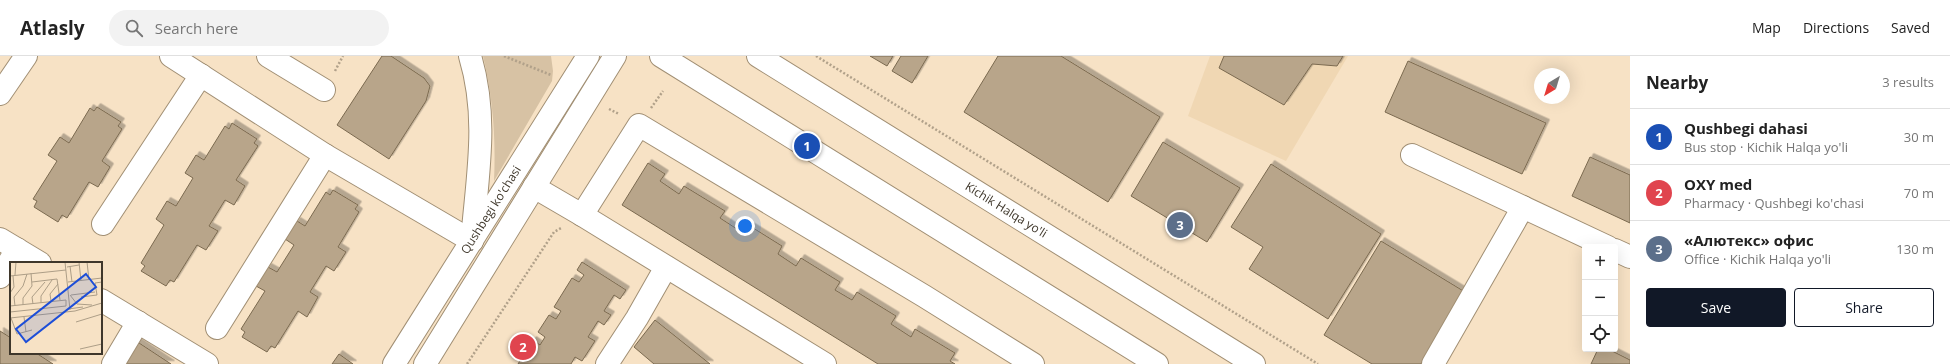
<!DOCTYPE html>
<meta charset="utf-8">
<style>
body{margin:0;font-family:"Open Sans",sans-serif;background:#f2f2f2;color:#222}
.controls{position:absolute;right:12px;bottom:12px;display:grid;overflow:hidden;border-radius:4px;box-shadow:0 4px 16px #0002}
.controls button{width:36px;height:36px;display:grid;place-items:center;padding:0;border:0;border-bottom:1px solid #e0e0e0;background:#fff;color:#222;font:20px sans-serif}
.compass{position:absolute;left:1534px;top:12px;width:36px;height:36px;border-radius:50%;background:#fff;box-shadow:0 4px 16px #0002;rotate:218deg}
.you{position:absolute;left:745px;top:170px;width:14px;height:14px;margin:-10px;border:3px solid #fff;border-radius:50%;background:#1a73e8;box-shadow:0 0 0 6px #1a73e833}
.badge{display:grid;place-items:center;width:26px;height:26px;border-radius:50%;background:#111827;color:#fff;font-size:13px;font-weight:700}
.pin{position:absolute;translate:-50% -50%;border:2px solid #fff;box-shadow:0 1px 4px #0006}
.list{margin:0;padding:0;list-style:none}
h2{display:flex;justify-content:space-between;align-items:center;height:52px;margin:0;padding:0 16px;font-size:17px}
h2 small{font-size:13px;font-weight:400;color:#767676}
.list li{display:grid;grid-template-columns:26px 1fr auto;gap:12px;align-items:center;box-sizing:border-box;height:56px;padding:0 16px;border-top:1px solid #e0e0e0}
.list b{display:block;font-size:15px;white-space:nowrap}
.list p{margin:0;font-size:13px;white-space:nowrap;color:#767676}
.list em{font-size:13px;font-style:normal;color:#767676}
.actions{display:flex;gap:8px;padding:12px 16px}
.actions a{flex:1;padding:9px 0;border:1px solid #111827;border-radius:4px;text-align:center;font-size:14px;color:#111827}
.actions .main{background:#111827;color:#fff}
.icon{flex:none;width:22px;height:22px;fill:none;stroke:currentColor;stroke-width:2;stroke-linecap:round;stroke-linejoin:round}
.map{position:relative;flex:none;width:1630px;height:308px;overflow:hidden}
header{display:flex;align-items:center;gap:24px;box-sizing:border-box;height:56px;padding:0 20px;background:#fff;border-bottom:1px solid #e0e0e0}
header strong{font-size:19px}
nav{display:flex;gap:22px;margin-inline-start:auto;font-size:14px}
.search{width:280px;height:36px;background:#f2f2f2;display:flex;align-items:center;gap:10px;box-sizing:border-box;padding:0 14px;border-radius:22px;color:#767676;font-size:15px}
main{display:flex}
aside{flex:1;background:#fff}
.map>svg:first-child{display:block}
</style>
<header>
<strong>Atlasly</strong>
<div class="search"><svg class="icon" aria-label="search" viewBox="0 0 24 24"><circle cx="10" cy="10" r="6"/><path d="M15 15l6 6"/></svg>Search here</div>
<nav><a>Map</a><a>Directions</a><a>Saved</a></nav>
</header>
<main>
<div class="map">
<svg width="1630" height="308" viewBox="0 0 1630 308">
<defs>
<filter id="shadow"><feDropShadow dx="3.5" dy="-3.5" stdDeviation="0" flood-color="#0004"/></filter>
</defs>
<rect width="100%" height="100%" fill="#f7e2c5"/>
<polygon fill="#f0d7b3" points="1210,0 1348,0 1286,105 1188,60"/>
<path fill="#d7c2a4" d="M483,0H551L553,15L552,25L494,125C496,83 493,41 483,0Z"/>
<g fill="#b8a58a" stroke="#7b6a50" filter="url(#shadow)">
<polygon points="382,0 391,0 424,22 430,30 426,45 389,103 337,69"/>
<polygon points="870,0 893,0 887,10"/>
<polygon points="901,0 928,0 912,27 892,15"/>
<polygon points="998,0 1061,0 1160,61 1108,146 964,56"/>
<polygon points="1224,0 1343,0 1337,10 1312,8 1284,49 1219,12"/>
<polygon points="1408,5 1546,67 1522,118 1385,56"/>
<polygon points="97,51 121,66 118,70 122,73 102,105 110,111 98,131 89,126 67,162 62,159 58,166 34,151 37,145 33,143 57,105 48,99 60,81 69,87 90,52 94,55"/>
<polygon points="232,67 257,83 254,87 258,90 236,124 245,130 234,149 225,144 209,170 218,175 206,194 197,189 174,226 170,224 166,230 141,215 145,210 141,207 164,169 156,163 167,145 176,150 193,122 185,117 196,99 204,104 225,70 229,73"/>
<polygon points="1163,86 1240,132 1207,186 1131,140"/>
<polygon points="1590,101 1630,119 1630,167 1572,140"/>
<polygon points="648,107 665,118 660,125 679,138 684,130 725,155 720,162 737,173 742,165 782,190 778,198 796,210 801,202 840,226 835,234 852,244 857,236 896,260 891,268 911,281 915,273 955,297 950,305 955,308 878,308 622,149"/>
<polygon points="1271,108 1381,178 1328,263 1249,213 1263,191 1231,171"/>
<polygon points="333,134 358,149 355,153 359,156 338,191 346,196 334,215 326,210 310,236 318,241 307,261 298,255 275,292 271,290 267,296 242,281 245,276 241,273 265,235 256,230 268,211 277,216 294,189 285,183 297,165 305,170 326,136 330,139"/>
<polygon points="1381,185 1465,236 1421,308 1372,308 1324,279"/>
<polygon points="582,206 626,234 620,243 614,239 604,255 611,259 604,269 598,265 588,281 595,285 582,305 575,301 571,308 518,308 533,284 540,289 545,281 538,276 549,259 556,263 561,255 554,251 572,222 579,226 584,219 577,214"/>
<polygon points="655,264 710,308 654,308 634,291"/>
<polygon points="0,275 11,282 11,297 36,297 53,308 0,308"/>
<polygon points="133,283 171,308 118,308"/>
<polygon points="1598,293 1608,293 1630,304 1630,308 1591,308"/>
<polygon points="339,298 353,308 332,308"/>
</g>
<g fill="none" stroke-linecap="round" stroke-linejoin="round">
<defs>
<g id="minor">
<polyline points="171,0 325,99 472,185"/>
<polyline points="268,0 324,34"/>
<polyline points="0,38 26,0"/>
<polyline points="1412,99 1608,191"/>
<polyline points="534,131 582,159 825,308"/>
<polyline points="582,159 639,69 924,240 1033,308"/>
<polyline points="103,168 201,19"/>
<polyline points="0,183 40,207"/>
<polyline points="1615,194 1630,201"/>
<polyline points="0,221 17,193"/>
<polyline points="101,244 207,308"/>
<polyline points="217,272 325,99"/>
<polyline points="113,308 138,266"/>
<polyline points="607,308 637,262 666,211"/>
<polyline points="1433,308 1523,151"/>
</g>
<g id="major">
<path id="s1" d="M394,308L588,0"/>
<polyline points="425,308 615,0"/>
</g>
<g id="highway">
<path d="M470,0C489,63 477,121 472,185"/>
<polyline points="661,0 1157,308"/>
<path id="s2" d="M758,0L1254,308"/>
</g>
</defs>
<use href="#minor" stroke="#a18f74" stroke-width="24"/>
<use href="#major" stroke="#a18f74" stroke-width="24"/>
<use href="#highway" stroke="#a18f74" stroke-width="24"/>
<g stroke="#b1a18a" stroke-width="2.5" stroke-dasharray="2 2" stroke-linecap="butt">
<polyline points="504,0 551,19"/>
<polyline points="816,0 1318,308"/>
<polyline points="335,15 343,0"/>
<polyline points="651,52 663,35"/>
<polyline points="609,53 619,58"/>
<polyline points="467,308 554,176 561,172"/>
</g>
<use href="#minor" stroke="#fff" stroke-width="22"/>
<use href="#major" stroke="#fff" stroke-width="22"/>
<use href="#highway" stroke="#fff" stroke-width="22"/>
</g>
<g text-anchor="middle" stroke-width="3" stroke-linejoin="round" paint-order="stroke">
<g font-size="12" fill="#3f372b" stroke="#fdf1df">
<text dy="4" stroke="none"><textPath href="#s1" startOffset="182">Qushbegi ko'chasi</textPath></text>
<text dy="4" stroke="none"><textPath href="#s2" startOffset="292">Kichik Halqa yo'li</textPath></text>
</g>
</g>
<g transform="translate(10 206)">
<rect width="92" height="92" fill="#f7e2c5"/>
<path fill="none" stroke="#ad9e87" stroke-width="1" d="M55,0L60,48M69,0L71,19M77,0L79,18M60,4L62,20M57,5L69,3M5,13L6,0M0,14L56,8M22,20L47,17L50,38M58,20L92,16M0,31L4,25L3,14M60,33L67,42L82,43M61,33L85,30M71,35L87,33L85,21L92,20M41,39L40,32L48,22M31,41V34L42,18M23,42L22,35L35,20M13,43V36L22,24L21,11M0,44L56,38M5,44L4,35L13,24L17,12M58,47L73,45M0,50L56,44V38M14,55L16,70M0,56L65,49L92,41M1,56L7,72L22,68M66,60L92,52M70,87L92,82"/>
<path fill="#1d4ed8" fill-opacity="0.15" stroke="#1d4ed8" stroke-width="2" d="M76,12L86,25L16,80L6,67Z"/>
<rect width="92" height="92" fill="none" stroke="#3f372b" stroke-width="2"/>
</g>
</svg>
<div class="controls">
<button>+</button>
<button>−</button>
<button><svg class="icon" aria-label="locate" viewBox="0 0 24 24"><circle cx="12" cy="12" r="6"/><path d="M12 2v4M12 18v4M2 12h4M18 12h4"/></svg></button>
</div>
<svg class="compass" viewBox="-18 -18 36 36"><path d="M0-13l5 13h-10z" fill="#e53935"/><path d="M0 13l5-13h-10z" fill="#767676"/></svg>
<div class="you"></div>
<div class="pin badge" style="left:807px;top:90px;background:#1a4fb4">1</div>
<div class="pin badge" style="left:523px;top:291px;background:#e0444e">2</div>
<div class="pin badge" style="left:1180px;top:169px;background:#5c6f8a">3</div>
</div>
<aside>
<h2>Nearby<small>3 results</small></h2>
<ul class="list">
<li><span class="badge" style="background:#1a4fb4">1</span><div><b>Qushbegi dahasi</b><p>Bus stop · Kichik Halqa yo'li</p></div><em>30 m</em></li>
<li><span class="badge" style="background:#e0444e">2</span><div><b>OXY med</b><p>Pharmacy · Qushbegi ko'chasi</p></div><em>70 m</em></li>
<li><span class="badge" style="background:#5c6f8a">3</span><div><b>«Алютекс» офис</b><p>Office · Kichik Halqa yo'li</p></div><em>130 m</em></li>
</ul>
<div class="actions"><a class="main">Save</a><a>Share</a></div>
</aside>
</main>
